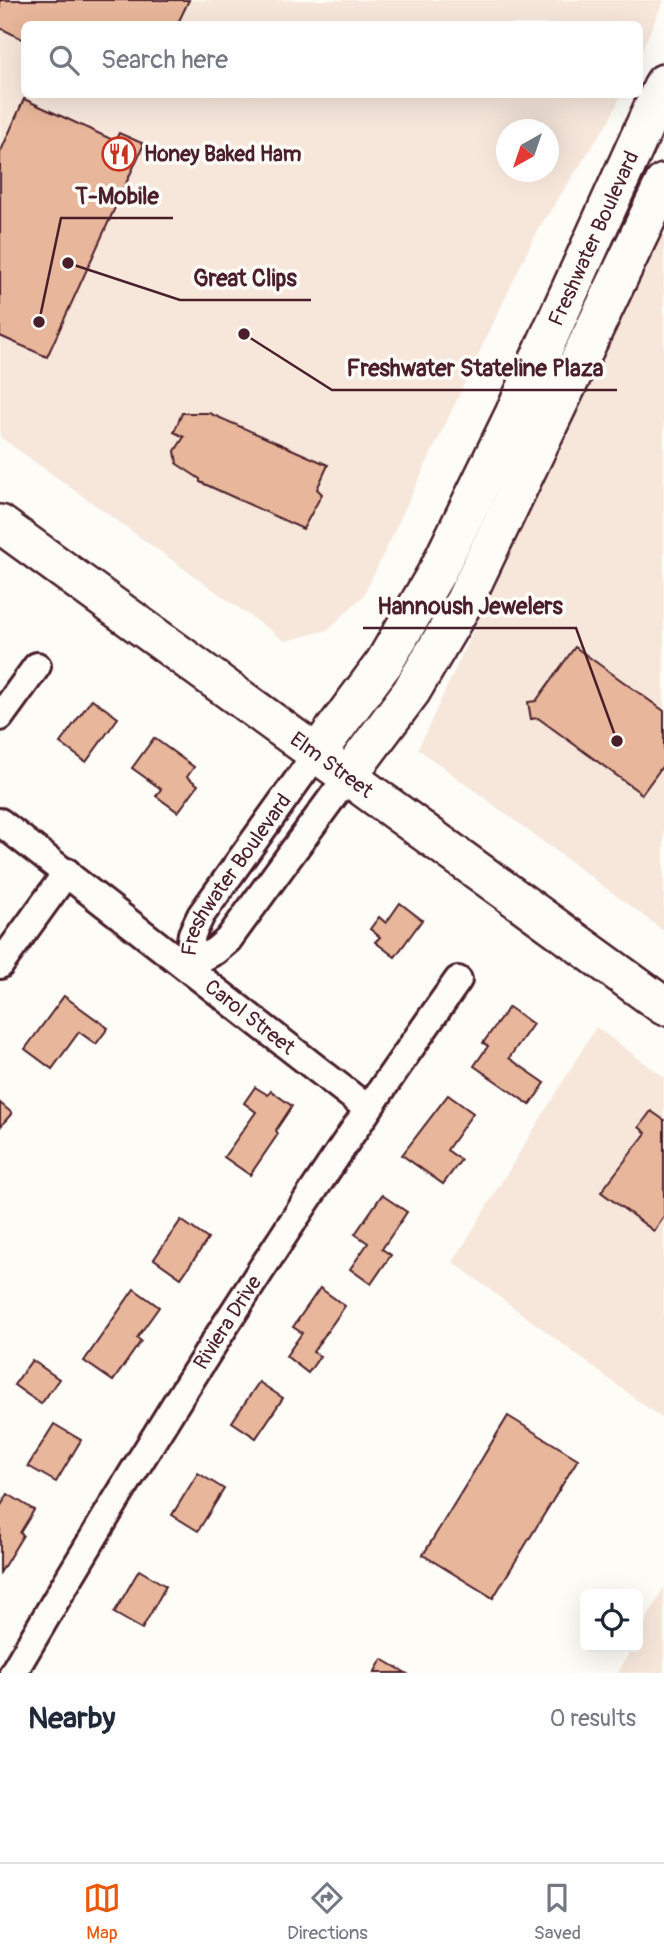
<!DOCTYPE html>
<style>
body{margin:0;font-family:Pangolin,sans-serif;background:#f6f6f7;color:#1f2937}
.controls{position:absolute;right:21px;bottom:21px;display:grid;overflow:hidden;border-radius:10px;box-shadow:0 7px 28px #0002}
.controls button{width:63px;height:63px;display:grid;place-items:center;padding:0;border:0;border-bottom:2px solid #e0e1e3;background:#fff;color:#1f2937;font:35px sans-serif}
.compass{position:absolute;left:496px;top:119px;width:63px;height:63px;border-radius:50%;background:#fff;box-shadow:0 7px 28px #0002;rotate:220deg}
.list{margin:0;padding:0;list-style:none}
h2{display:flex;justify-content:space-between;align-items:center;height:91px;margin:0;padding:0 28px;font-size:30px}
h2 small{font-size:23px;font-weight:400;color:#747a83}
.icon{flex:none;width:38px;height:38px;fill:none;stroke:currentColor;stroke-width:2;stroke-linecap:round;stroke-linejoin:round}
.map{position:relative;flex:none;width:664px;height:1673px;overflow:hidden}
.search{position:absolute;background:#fff;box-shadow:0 7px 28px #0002;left:21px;right:21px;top:21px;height:77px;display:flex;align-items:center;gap:18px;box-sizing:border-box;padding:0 24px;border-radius:10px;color:#747a83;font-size:26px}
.sheet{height:189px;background:#fff}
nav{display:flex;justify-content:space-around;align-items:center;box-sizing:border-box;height:98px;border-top:2px solid #e0e1e3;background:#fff;font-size:19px;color:#747a83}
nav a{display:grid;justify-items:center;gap:4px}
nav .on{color:#ea580c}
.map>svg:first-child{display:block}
</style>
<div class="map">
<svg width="664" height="1673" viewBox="0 0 664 1673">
<rect width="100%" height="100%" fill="#fdfcf7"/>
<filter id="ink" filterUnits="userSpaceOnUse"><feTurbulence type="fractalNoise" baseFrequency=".0143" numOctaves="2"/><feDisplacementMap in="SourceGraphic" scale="14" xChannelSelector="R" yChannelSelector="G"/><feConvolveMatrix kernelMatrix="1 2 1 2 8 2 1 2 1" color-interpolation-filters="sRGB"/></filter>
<g filter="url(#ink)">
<g fill="#f7e7db" fill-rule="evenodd">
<path d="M0,0H664L640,54V24H24V94L621,95L610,119L537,231L364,595L328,630L285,641L0,437ZM506,130H548V172H506Z"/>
<polygon points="664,222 664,931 418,749"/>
<polygon points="596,1027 664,1077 664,1420 453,1262"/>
<polygon points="664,1587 664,1673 618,1673 632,1647 638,1647 638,1636"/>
</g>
<g fill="#e8b69a" stroke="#4a1f2b" stroke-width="2">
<polygon points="0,0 189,0 178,23 180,24 24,24 24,40 0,28"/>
<polygon points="24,99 115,141 119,133 144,144 47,357 0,336 0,153"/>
<polygon points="182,413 209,413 328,465 317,489 322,494 303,529 200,482 200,479 177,464 175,451 184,437 174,432"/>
<polygon points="575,647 664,711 664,764 642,794 538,718 531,719 528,702 536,701"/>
<polygon points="92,699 118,718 86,762 60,743"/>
<polygon points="154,738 194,767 187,777 198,785 178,812 156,796 161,789 132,768"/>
<polygon points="400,903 422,920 395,957 375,942 380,937 370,929 379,917 386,923"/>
<polygon points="64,996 108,1028 96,1044 79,1032 52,1069 25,1049"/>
<polygon points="509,1007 533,1024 509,1058 545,1083 530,1105 474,1066 488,1046 483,1043"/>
<polygon points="255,1087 268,1095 271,1091 292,1106 276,1130 278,1134 250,1175 224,1157 256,1112 244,1103"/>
<polygon points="448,1095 473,1113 447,1150 461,1160 443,1184 402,1155"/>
<polygon points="0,1103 12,1113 0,1127"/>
<polygon points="651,1111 664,1120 664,1217 654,1231 601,1192 646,1133 639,1127"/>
<polygon points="382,1195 407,1212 382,1249 391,1255 371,1284 350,1269 368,1243 355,1234"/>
<polygon points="181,1220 208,1239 181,1278 154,1259"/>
<polygon points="320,1288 345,1306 313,1352 320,1356 308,1373 286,1356 302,1333 293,1327"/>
<polygon points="134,1289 159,1307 137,1338 141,1341 113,1381 84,1361"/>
<polygon points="32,1360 59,1379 41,1404 14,1385"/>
<polygon points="259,1382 283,1398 256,1438 232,1422"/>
<polygon points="508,1416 578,1459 493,1598 423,1555"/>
<polygon points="54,1424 81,1440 56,1482 28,1466"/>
<polygon points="198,1473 224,1489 198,1531 172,1515"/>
<polygon points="8,1494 34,1510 20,1533 23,1535 0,1573 0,1507"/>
<polygon points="139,1570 166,1586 142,1629 114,1613"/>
<polygon points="382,1659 406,1673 374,1673"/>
</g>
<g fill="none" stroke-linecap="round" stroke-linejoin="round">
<defs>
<g id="street">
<polyline points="0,717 37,666"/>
<path id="s1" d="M0,822L367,1108"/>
<polyline points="0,965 67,872"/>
<path id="s2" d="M187,966L192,934L201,915L317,753"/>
<polyline points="187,966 215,951 228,940 348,776"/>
<path id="s3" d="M13,1673C151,1436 299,1204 458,980"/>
</g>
<g id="secondary">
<path id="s4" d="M0,524L664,1006"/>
<path id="s5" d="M317,753L384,663L438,570L514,414L664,83"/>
<polyline points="348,776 411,692 464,602 664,183"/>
</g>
</defs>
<use href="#street" stroke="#4a1f2b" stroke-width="32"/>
<use href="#secondary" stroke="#4a1f2b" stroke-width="42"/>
<use href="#street" stroke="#fdfcf7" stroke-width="26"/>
<use href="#secondary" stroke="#fdfcf7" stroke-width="37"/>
</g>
</g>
<defs>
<symbol id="restaurant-ring" viewBox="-11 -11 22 22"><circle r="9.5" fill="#fdfcf7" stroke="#c8321e" stroke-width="1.5"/><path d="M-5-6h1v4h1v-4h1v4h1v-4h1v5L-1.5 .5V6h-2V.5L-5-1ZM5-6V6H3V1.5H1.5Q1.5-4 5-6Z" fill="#c8321e"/></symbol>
</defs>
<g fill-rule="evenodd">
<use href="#restaurant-ring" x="100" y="135" width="38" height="38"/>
</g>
<g text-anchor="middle" stroke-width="7" stroke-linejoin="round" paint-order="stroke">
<g font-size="21" font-weight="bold" fill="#4a1f2b" stroke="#fdfcf7" text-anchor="start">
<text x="144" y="161">Honey Baked Ham</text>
</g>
<g font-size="21" fill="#4a1f2b" stroke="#fdfcf7">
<text dy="7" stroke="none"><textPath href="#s5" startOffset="586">Freshwater Boulevard</textPath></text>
<text dy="7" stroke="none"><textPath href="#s4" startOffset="410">Elm Street</textPath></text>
<text dy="7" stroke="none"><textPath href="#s2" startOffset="105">Freshwater Boulevard</textPath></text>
<text dy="7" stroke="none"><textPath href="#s1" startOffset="317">Carol Street</textPath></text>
<text dy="7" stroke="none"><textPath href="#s3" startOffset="411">Riviera Drive</textPath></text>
</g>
</g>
<path fill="none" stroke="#4a1f2b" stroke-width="2.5" d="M39 322L61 218H173M68 263L180 300H311M244 334L332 390H617M617 741L576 628H363"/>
<g fill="#4a1f2b" stroke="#fdfcf7" stroke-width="2.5">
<circle cx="39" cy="322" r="7"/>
<circle cx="68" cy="263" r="7"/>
<circle cx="244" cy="334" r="7"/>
<circle cx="617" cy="741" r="7"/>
</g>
<g font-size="23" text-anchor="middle" font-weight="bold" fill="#4a1f2b" stroke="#fdfcf7" stroke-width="7" stroke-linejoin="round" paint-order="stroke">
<text x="117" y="204">T-Mobile</text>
<text x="245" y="286">Great Clips</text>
<text x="475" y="376">Freshwater Stateline Plaza</text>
<text x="470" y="614">Hannoush Jewelers</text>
</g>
</svg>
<div class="controls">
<button><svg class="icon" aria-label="locate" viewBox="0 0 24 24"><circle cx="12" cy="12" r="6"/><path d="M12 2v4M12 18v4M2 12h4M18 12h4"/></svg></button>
</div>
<svg class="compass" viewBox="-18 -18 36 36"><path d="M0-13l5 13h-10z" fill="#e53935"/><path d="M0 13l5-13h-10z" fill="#747a83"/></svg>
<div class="search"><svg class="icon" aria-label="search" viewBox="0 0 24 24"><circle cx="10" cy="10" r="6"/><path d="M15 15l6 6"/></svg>Search here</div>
</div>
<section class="sheet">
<h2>Nearby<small>0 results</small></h2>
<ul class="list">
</ul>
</section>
<nav>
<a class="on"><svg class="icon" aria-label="map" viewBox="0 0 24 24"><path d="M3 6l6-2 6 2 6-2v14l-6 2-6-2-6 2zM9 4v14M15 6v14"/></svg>Map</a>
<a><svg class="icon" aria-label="directions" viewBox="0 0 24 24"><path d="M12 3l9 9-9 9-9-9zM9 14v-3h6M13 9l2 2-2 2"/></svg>Directions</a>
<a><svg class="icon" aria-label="saved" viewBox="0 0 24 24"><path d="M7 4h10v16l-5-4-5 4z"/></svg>Saved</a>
</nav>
